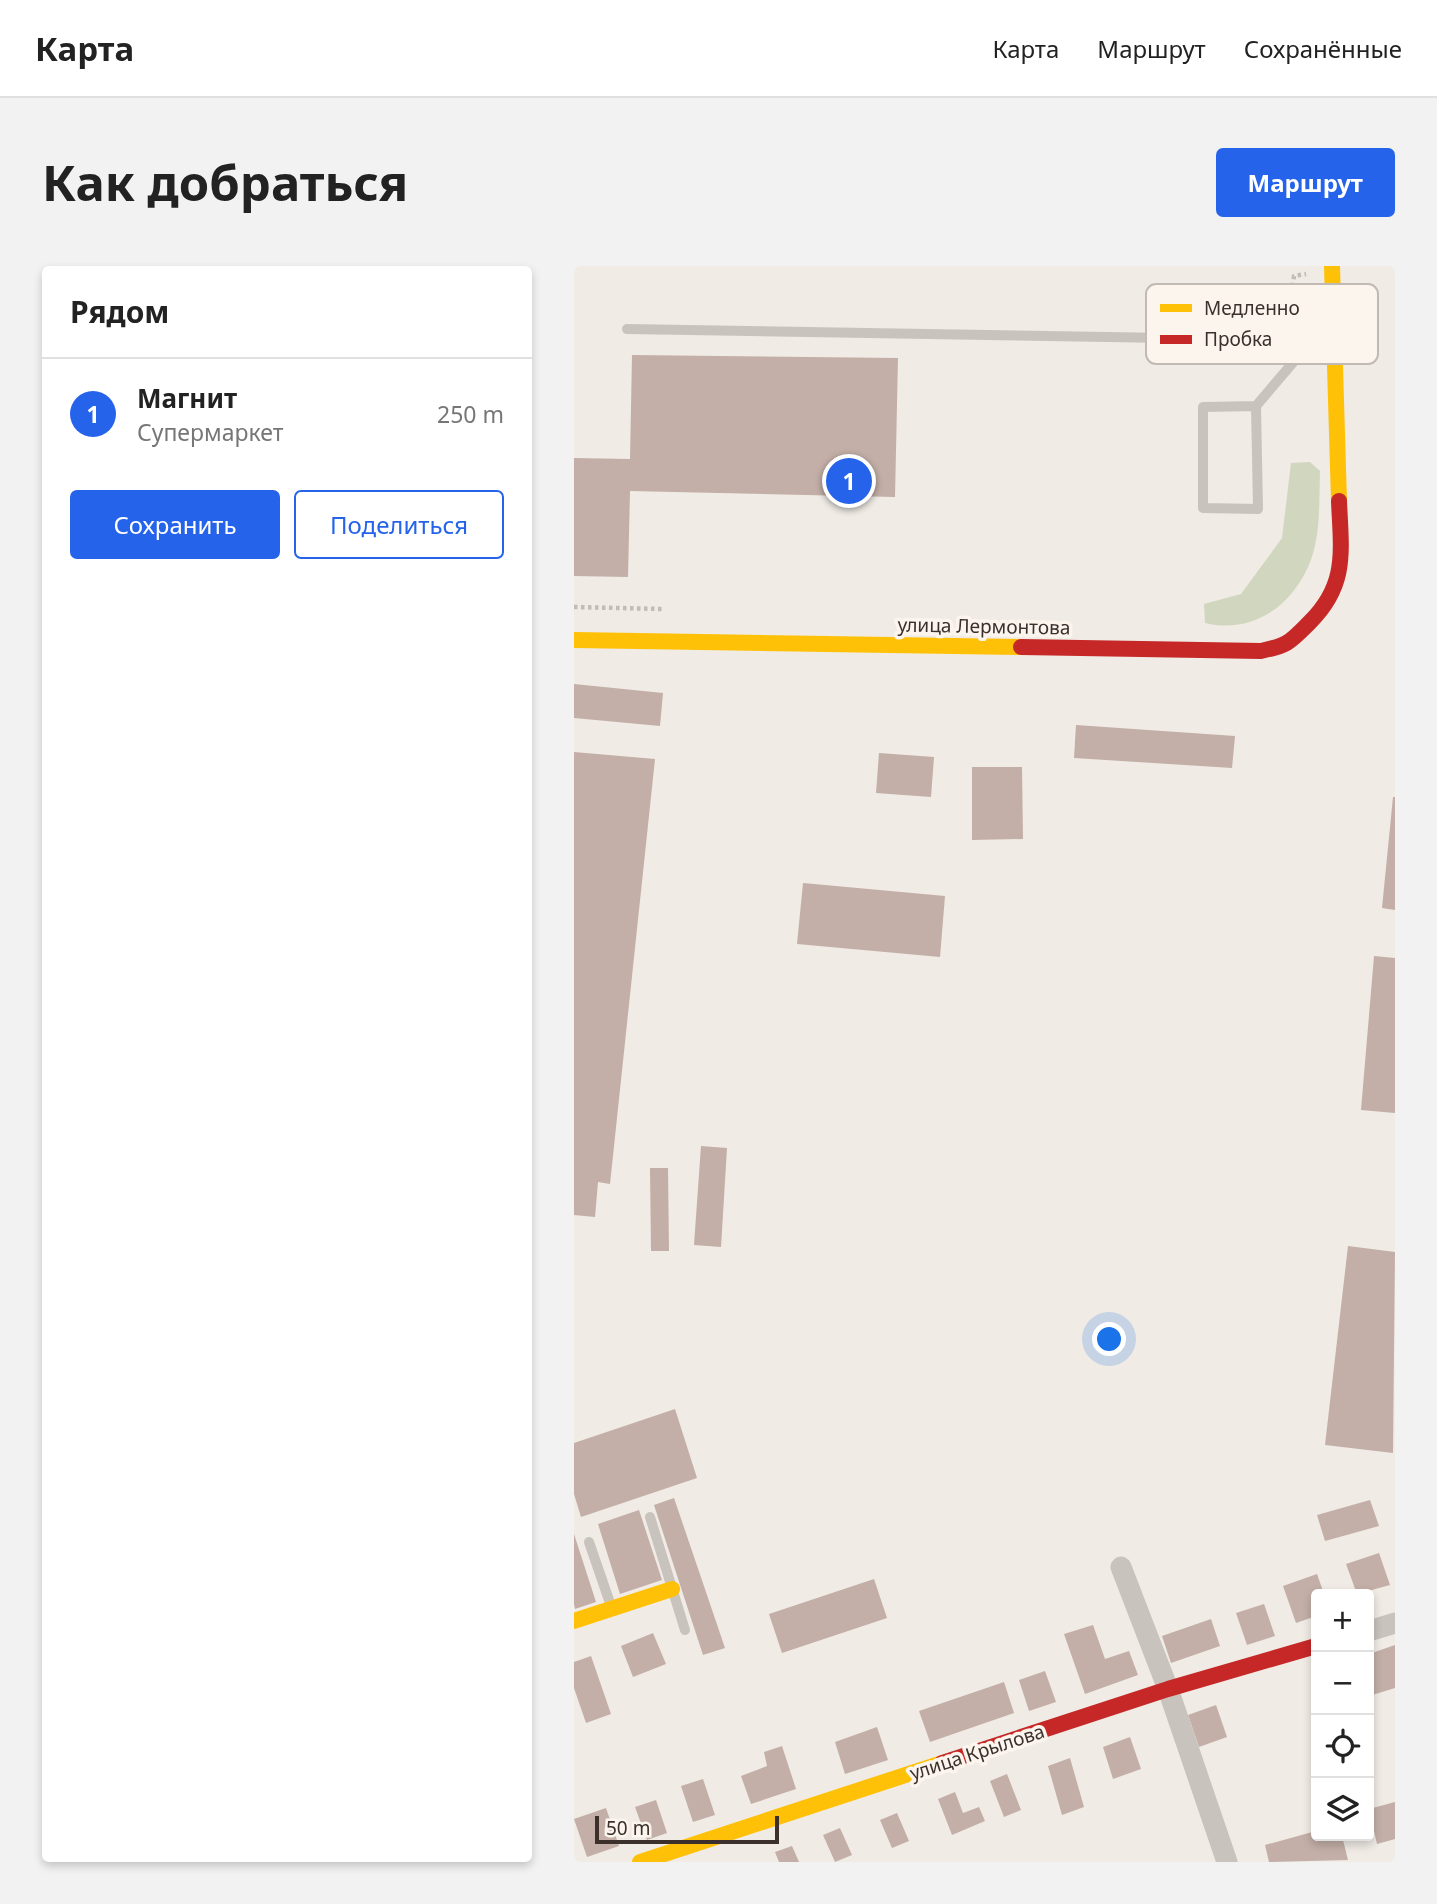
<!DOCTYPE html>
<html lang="ru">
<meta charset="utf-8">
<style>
body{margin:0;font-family:"Noto Sans",sans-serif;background:#f2f2f2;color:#222}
.controls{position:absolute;right:21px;bottom:21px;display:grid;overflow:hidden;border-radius:7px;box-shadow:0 4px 10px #0003}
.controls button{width:63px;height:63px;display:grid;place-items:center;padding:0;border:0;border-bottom:2px solid #e0e0e0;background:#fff;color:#222;font:35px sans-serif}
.scale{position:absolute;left:21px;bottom:18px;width:184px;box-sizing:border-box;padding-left:7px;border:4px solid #3b302b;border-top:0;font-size:19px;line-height:24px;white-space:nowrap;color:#3b302b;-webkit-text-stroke:5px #fbf5ee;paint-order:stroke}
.you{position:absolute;left:536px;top:1074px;width:24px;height:24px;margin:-18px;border:5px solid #fff;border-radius:50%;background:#1a73e8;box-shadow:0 0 0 10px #1a73e833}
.badge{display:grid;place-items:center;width:46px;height:46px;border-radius:50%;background:#2563eb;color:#fff;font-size:23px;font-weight:700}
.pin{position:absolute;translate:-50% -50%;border:4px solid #fff;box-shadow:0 2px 7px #0006}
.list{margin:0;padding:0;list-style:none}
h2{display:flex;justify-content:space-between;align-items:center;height:91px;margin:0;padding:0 28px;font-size:30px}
h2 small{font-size:23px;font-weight:400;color:#767676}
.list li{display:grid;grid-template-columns:46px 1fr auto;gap:21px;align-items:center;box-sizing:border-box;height:112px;padding:0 28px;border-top:2px solid #e0e0e0}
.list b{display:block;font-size:26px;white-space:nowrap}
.list p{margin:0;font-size:23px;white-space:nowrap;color:#767676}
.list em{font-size:23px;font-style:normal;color:#767676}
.actions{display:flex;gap:14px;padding:21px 28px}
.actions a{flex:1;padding:16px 0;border:2px solid #2563eb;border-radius:7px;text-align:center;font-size:24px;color:#2563eb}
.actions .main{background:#2563eb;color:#fff}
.icon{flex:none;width:38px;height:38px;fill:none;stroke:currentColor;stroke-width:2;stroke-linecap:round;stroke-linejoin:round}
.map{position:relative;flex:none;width:821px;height:1596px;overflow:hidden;border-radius:7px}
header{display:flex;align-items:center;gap:42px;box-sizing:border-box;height:98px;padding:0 35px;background:#fff;border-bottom:2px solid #e0e0e0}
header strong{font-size:33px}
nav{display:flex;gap:38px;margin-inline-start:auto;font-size:24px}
.intro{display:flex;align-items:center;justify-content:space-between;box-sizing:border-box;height:168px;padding:0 42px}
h1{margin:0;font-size:49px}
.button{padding:18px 32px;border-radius:7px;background:#2563eb;color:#fff;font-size:24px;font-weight:700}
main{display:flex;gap:42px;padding:0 42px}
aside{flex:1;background:#fff;border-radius:7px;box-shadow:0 4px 10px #0003}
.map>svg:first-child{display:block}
</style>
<header>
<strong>Карта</strong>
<nav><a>Карта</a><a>Маршрут</a><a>Сохранённые</a></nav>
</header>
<div class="intro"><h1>Как добраться</h1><a class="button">Маршрут</a></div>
<main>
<aside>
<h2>Рядом<small></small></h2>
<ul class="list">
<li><span class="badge">1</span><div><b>Магнит</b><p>Супермаркет</p></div><em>250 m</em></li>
</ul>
<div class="actions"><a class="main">Сохранить</a><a>Поделиться</a></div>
</aside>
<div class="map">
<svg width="821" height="1596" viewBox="0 0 821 1596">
<rect width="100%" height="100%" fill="#f0ebe5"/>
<path fill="#d1d6bf" d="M736,196L746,205C745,236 747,273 734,301C715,343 676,368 631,357L630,338L667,328L708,272L717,197Z"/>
<g fill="#c3afa7">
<polygon points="58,89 324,92 321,231 56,225 54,311 0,310 0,192 56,193"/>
<polygon points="0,418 89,427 86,460 0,452"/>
<polygon points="502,459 661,470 658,502 500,492"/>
<polygon points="0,486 81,493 36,918 24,916 21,951 0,949"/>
<polygon points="305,487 360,491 357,531 302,527"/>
<polygon points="398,501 448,501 449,573 398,574"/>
<polygon points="819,531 821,531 821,644 808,642"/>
<polygon points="229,617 371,630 366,691 223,678"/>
<polygon points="800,690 821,692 821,847 787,844"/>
<polygon points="127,880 153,882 147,981 120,979"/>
<polygon points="76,902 94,902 95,985 77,985"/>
<polygon points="774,980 821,986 819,1187 751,1179"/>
<polygon points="101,1143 123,1212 7,1251 0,1228 0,1177"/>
<polygon points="100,1232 151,1382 129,1389 80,1239"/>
<polygon points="796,1234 805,1260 751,1275 743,1249"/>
<polygon points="65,1244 88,1314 46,1328 24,1258"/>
<polygon points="0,1268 22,1336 1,1343 0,1338"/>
<polygon points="805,1287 816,1319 783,1328 772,1298"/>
<polygon points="743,1308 750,1328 742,1328 742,1350 722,1357 709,1320"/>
<polygon points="300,1313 313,1352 208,1387 195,1348"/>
<polygon points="690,1338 701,1370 673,1379 662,1347"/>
<polygon points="637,1353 646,1380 597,1397 588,1370"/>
<polygon points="519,1359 531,1393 555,1385 564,1409 511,1428 490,1368"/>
<polygon points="79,1367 92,1398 59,1411 47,1380"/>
<polygon points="821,1379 821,1422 795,1430 795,1388"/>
<polygon points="17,1390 37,1448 12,1457 0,1422 0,1396"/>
<polygon points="471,1405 482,1436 455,1445 445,1414"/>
<polygon points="430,1416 440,1447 356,1476 345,1445"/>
<polygon points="642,1439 653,1471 625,1481 614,1449"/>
<polygon points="303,1461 314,1494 271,1508 261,1476"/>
<polygon points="556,1471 567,1503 539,1513 529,1481"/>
<polygon points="208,1480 222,1523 177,1538 167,1510 193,1500 190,1486"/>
<polygon points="496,1492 510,1541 488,1549 474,1500"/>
<polygon points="433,1508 447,1544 430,1551 416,1515"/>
<polygon points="129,1513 141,1549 119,1556 107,1520"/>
<polygon points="381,1526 389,1547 405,1541 411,1555 378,1569 364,1533"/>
<polygon points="82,1534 93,1567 73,1574 61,1541"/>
<polygon points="821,1536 821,1573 803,1578 795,1543"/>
<polygon points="32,1542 45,1580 13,1591 0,1553"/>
<polygon points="323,1547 335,1575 318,1582 306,1554"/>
<polygon points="266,1562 278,1589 261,1596 249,1569"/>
<polygon points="742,1565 742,1570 768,1570 774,1594 695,1596 691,1579"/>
<polygon points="218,1580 225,1596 205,1596 201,1586"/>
</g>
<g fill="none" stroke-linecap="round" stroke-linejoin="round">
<g stroke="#c2bbb6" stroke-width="4.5" stroke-dasharray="3.5 3.5" stroke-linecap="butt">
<polyline points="714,62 720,10 732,8"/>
<polyline points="0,341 88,343"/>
</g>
<g stroke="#c9c3be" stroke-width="10">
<polyline points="53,63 594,72 686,79 759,78"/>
<polyline points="682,140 684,243 629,242 629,141 682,140 734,79"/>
<polyline points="76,1251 111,1364"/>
<polyline points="15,1276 37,1340"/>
</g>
<g stroke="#c9c3be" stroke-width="21">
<polyline points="547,1301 594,1423 653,1596"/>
<polyline points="795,1365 821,1357"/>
</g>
<g stroke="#ffc107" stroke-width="16">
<polyline points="758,0 765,235"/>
<polyline points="0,374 447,381"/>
<polyline points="0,1355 98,1323"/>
<polyline points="66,1596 368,1497"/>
</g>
<g stroke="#c62828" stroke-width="16">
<path d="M447,381L687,385C715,379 716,376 736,356C774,318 767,285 765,235"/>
<polyline points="368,1497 594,1423 742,1380"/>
</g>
</g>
<g text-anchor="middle" stroke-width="7" stroke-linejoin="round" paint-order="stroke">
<g font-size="19" fill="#3b302b" stroke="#fbf5ee">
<text transform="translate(410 360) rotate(1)" y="7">улица Лермонтова</text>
<text transform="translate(403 1486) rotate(-18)" y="7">улица Крылова</text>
</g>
</g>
<rect x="572" y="18" width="232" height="80" rx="10" fill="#fbf5ee" stroke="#c1bab4" stroke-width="2"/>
<rect x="586" y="38" width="32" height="8" fill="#ffc107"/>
<rect x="586" y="69" width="32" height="9" fill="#c62828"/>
<g font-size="19" fill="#3b302b">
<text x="630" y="49">Медленно</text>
<text x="630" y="80">Пробка</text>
</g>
</svg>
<div class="controls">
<button>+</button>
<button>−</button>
<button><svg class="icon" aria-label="locate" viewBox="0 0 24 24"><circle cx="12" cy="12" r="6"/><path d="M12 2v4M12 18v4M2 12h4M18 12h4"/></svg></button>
<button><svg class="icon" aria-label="layers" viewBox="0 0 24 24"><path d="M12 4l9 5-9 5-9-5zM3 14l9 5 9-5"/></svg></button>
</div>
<div class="scale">50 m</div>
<div class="you"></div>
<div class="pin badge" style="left:275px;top:215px">1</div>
</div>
</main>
